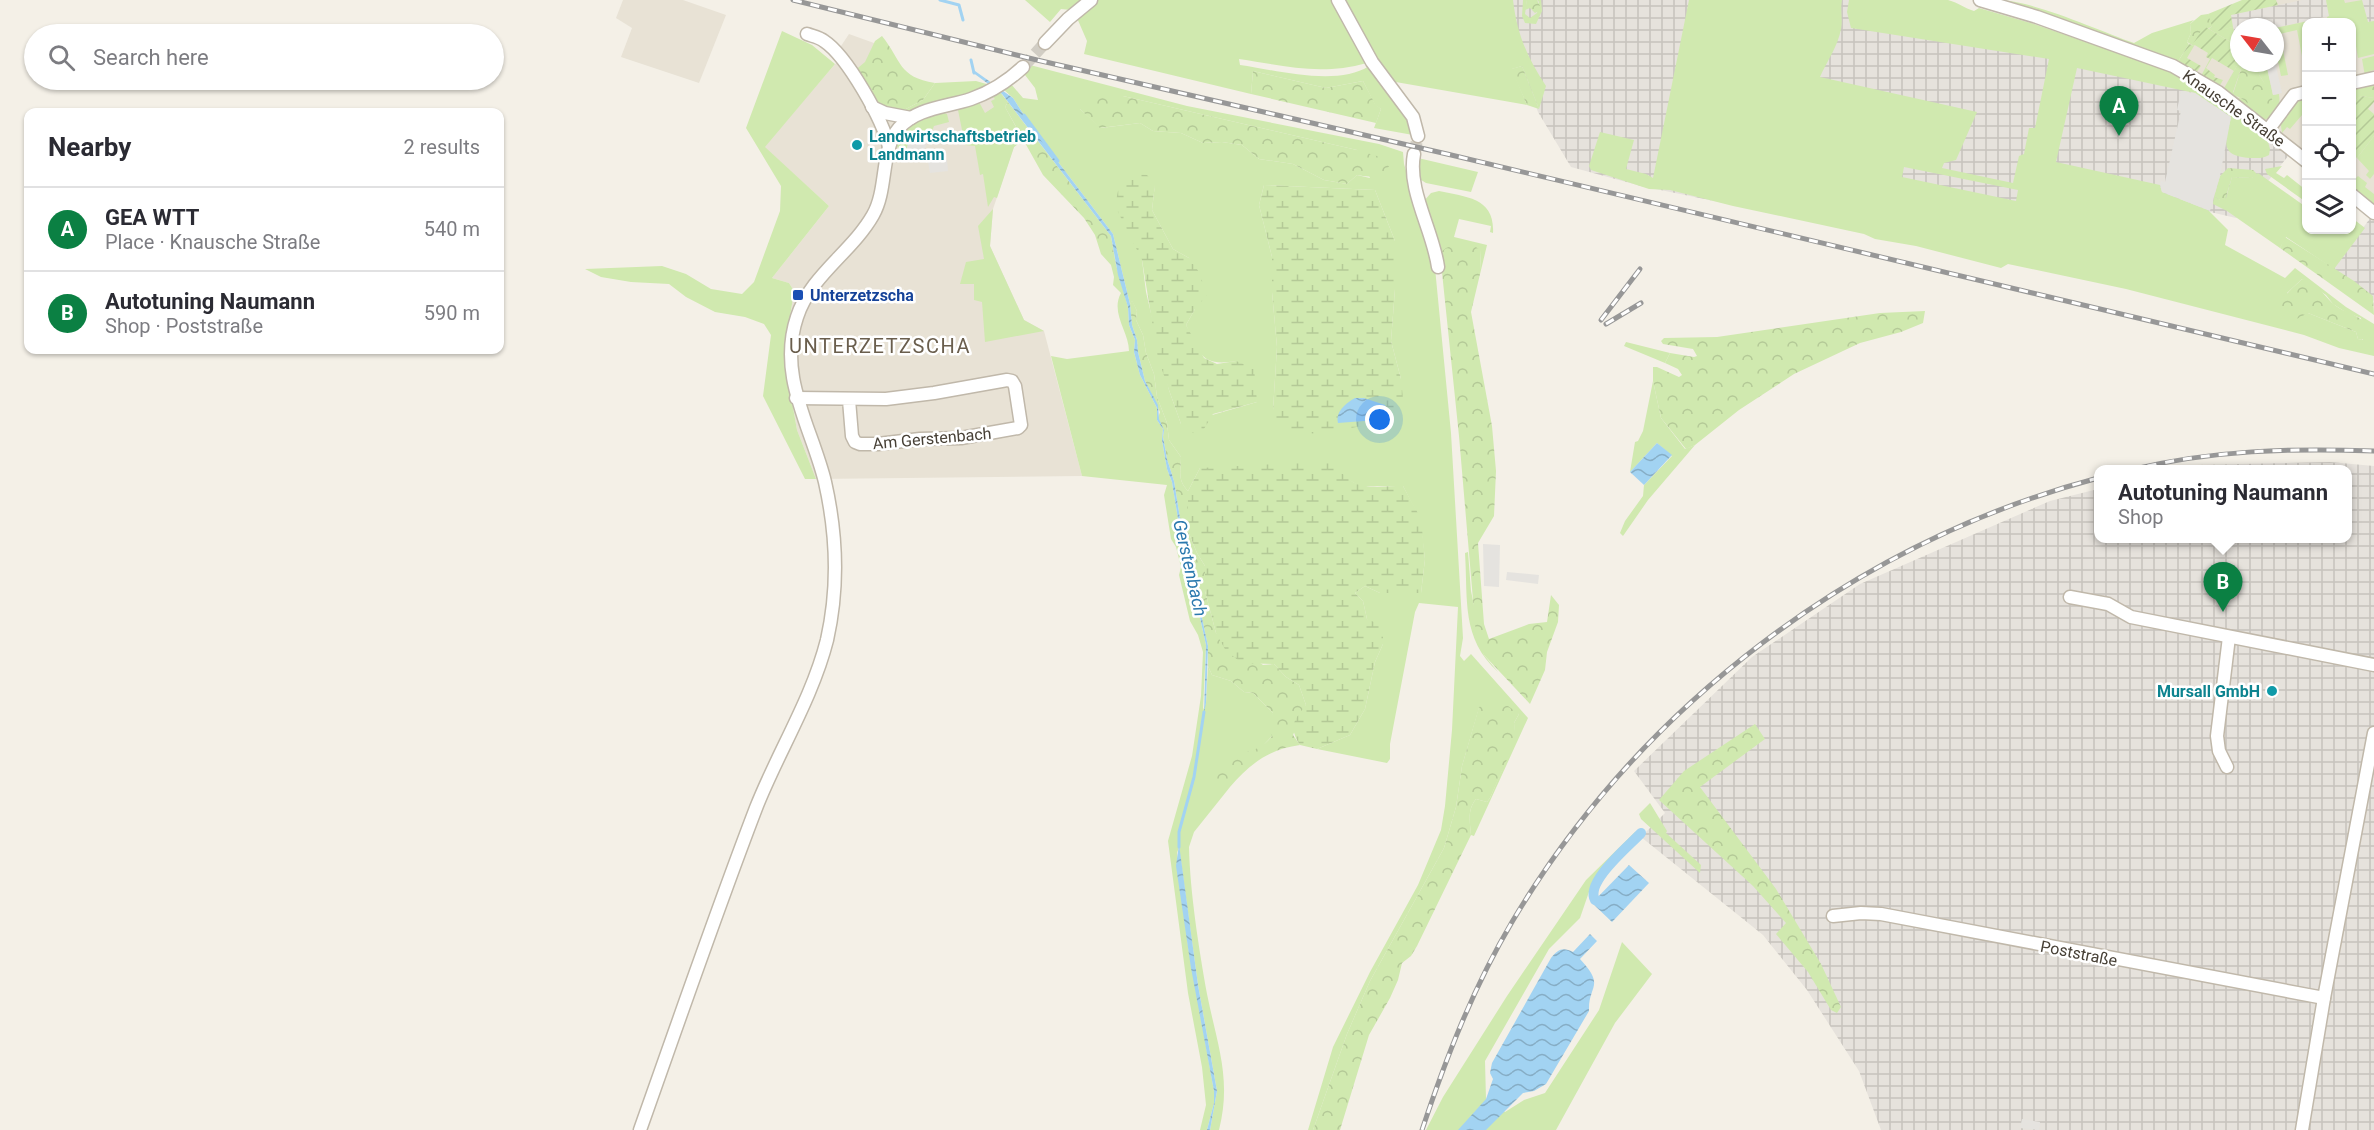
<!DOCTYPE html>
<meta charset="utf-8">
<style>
body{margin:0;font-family:Roboto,sans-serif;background:#f2f2f3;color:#2b2b33}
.controls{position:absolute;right:18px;top:18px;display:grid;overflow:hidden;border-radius:12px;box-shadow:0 2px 4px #0004}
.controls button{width:54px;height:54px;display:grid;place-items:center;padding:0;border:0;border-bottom:2px solid #e1e1e2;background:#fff;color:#2b2b33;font:30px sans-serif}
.compass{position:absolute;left:2230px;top:18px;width:54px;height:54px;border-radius:50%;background:#fff;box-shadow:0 2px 4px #0004;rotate:301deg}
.you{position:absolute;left:1380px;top:420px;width:21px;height:21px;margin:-15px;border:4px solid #fff;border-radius:50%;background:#1a73e8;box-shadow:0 0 0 9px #1a73e833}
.badge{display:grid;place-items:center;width:39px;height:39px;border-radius:50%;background:#0b8043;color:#fff;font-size:20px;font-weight:700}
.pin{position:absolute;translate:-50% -50px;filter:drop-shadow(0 2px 3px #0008)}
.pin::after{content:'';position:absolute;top:32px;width:21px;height:18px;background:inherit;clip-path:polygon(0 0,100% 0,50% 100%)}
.popup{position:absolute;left:2094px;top:465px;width:258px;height:78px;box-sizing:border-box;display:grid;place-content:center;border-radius:12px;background:#fff;filter:drop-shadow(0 2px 4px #0005);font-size:20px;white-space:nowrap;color:#7c7c81}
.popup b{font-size:22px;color:#2b2b33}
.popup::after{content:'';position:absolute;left:50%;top:100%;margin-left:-12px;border:12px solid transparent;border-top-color:#fff}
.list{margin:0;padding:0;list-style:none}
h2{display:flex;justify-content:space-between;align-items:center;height:78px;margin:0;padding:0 24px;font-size:26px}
h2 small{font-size:20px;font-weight:400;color:#7c7c81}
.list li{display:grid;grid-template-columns:39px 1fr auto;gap:18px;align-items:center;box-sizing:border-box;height:84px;padding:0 24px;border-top:2px solid #e1e1e2}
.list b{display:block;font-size:22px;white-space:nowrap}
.list p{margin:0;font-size:20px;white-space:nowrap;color:#7c7c81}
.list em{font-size:20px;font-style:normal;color:#7c7c81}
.icon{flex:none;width:33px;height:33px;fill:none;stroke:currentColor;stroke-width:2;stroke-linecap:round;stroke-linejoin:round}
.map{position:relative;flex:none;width:2374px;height:1130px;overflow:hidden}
.search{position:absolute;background:#fff;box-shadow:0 2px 4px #0004;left:24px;top:24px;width:480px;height:66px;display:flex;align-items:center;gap:15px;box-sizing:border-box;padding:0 21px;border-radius:33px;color:#7c7c81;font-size:22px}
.panel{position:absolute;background:#fff;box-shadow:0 2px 4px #0004;left:24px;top:108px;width:480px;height:246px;border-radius:12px}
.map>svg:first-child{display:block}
</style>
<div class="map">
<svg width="2374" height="1130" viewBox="0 0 2374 1130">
<defs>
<pattern id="industrial-grid" width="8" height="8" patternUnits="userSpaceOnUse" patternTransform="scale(1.5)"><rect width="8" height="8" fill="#e6e2dc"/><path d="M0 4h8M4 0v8" fill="none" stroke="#c7c3bd"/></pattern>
<pattern id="forest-crowns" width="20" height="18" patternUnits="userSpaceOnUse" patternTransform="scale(1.5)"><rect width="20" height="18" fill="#d0e9af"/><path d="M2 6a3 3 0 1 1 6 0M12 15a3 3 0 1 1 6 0" fill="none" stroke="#b4c997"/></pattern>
<pattern id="wetland-marsh" width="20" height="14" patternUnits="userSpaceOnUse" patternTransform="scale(1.5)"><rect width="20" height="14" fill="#d0e9af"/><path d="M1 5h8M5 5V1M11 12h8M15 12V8" fill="none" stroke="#b4c997"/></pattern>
<pattern id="garden-furrows" width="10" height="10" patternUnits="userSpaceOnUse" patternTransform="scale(1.5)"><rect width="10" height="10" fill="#d0e9af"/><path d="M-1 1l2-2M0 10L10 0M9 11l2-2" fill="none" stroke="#b4c997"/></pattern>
<pattern id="water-waves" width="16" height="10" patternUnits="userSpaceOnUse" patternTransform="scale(1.5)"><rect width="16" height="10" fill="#a2d3f2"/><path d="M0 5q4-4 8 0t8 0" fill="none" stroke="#86adc5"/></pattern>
</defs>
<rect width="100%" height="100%" fill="#f4f0e7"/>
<g fill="#e8e2d5" fill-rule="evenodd">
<polygon points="623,0 683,0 726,15 699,83 621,57 632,28 616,18"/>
<path d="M2255,0H2374V220L2352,202V22H2306V165L2177,65L2203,20ZM2239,27H2275V63H2239Z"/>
<polygon points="849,34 885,47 885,101 923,119 988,96 1000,98 1023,140 1014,147 993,209 990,246 1024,320 1044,331 1082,476 816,479 797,430 786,368 786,343 794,291 789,283 772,278 829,206 764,147 835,64 845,57 841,46"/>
</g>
<g fill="url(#industrial-grid)">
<polygon points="1496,0 1938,0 2195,86 2289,155 2240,216 2236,218 2038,172 2017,263 1641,186 1571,167 1538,112"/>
<polygon points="2302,0 2326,0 2329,16 2275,28 2239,27 2239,35 2235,36 2231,15"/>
<polygon points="2362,0 2374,0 2374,21 2368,22"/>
<polygon points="2371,217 2374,220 2374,301 2332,270"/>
<polygon points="2330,462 2374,466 2374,1130 1881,1130 1859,1071 1807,990 1763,935 1641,837 1665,813 1634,771 1752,657 1860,584 2050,501 2098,489 2098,538 2348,538 2348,470 2178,469 2196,465"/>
</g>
<g fill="#d0e9af" fill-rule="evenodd">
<polygon points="1025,0 1082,0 1071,10 1061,9 1050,22"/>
<path d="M1097,0H1334L1367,63C1320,76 1286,66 1239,59L1240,65C1276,70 1337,87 1369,66L1407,117L1413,135L1374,128L1381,109L1375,105L1363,81L1326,88L1253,71L1251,94L1084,54L1087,41L1077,18Z"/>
<path d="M1343,0H1513C1517,34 1527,57 1546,86L1539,109L1522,66L1512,69L1527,105L1390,81Z"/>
<polygon points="1523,0 1527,0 1525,14 1530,18 1537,13 1539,2 1537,0 1541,0 1542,11 1536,24 1525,23 1522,16"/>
<path d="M1689,0H1842C1840,10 1843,19 1841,29C1838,46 1827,61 1820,77L1977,112L1956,160L1944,163L1942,168L2013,183L2019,156L2024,154L2029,128H2035L2049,59L1851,28L1847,12L1849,0H1948C1959,3 1964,8 1974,11L1979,8L2034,24L2167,70L2199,87L2267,138L2270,149L2269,155C2263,159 2257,158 2250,158C2218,156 2226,141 2231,117L2195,93L2077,68L2056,162L2160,185L2162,192L2208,210L2228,230L2225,245L2285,278L2295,268L2346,307L2374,324V356L2339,348L2304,335L2126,289L2008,264L2001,268L1916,246L1875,239L1864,234L1733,206L1670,190L1649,189L1591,170L1589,166L1600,132L1634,140L1626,169L1646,174L1653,178ZM1904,167L2018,190L2016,201L1902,177ZM2302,279L2326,295L2333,304L2347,313L2361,318L2363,340L2358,339L2356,332L2308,313L2287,293Z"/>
<path d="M1998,0C2032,0 2100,31 2134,43L2152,33L2194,20L2190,24L2191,33L2187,42L2189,44L2177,63Z"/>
<polygon points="2326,0 2344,0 2345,3 2362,0 2368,22 2374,21 2374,54 2358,58 2352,22 2328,22 2327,17 2329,16"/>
<polygon points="2322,18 2323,22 2306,22 2306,77 2297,30 2280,34 2283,48 2275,50 2275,28"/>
<polygon points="2213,25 2215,31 2233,27 2235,36 2239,35 2239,47 2209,29"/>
<polygon points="782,31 812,45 835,64 765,147 829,206 772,278 789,283 794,291 786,343 786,368 797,430 816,479 805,479 763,396 771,335 764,324 745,317 715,312 686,297 669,284 631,282 601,277 585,269 662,266 686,274 711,289 742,294 754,282 780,211 781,186 746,128"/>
<polygon points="2283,50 2288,75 2281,76 2276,52"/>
<polygon points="2374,56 2374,70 2370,71 2370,75 2365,76 2362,59"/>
<path d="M2239,62L2243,63L2233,92L2238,98L2273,101C2266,93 2266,83 2259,75L2260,63H2266L2273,95L2279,94C2281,107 2277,115 2264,120L2223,90Z"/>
<path d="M1030,65L1187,106L1379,144L1403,152L1404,164L1435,268L1451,433L1463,638L1460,656L1464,661L1471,654L1528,718L1474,836L1471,835C1470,822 1467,810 1476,799L1487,802L1490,798L1515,739L1514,723L1519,714L1479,708L1462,766L1456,807L1444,848L1370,981L1347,1034L1313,1130H1308L1333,1047L1370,972L1418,885L1441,830L1445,806L1452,730L1458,607L1419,603L1415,612L1390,744V759L1387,763L1317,749L1350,735L1365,709L1375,662L1383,644L1367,619L1363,601L1355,593L1365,586L1380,593H1421L1425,559L1420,519L1403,486H1360L1343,477L1200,468L1188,491C1177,480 1181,471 1181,457L1169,440L1167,423L1157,397L1154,374L1146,353L1143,335L1136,320L1137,311L1132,301L1130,304L1113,234L1033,129L1013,98L1003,89L1011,84L1023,98L1038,100L1035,88L1025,75V70ZM1123,96L1357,150L1370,178L1357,175L1347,184L1324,180L1293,164L1259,159L1242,145L1222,142L1203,143L1181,133L1153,131L1140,123L1101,128L1080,109ZM1155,184L1152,210L1173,249L1189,258L1195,309L1186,325C1199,354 1202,367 1236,361L1257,402L1181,424L1169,390L1146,292L1142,260ZM1264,185L1375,190L1395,241V289L1391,341L1401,379L1273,410L1277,347L1272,292V257L1259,205Z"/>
<polygon points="976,81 990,85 984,89 910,112 904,110 923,100 935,83"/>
<polygon points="1000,92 1008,102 1005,107 1023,140 1014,147 997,198 994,197 988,207 983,174 980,175 975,146 965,145 958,110 959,107 979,102 985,113 994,107 991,101 995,99 993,97 989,99 988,96"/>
<polygon points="2306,96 2306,116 2305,117 2302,115 2290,129 2287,127 2282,133 2280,119 2295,99"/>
<path d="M940,112L947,114L949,122L934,126L930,136L914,130L906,150L896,147C907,122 916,120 940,112Z"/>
<polygon points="2374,136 2374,174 2370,179 2366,175 2369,171 2357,158"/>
<polygon points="1418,158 1478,172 1471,192 1426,183 1418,178"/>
<polygon points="2282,166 2276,173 2284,178 2287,175 2306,190 2306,202 2267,174 2265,169"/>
<polygon points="2258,173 2306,207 2306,230 2352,230 2352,218 2365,228 2334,269 2286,237 2280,248 2227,211 2213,204 2214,196 2220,200 2226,198 2232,177 2252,178"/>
<polygon points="2358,176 2367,183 2365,187 2374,194 2374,204 2352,187 2352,177 2355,179"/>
<path d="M1439,191C1467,197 1495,198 1493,233L1490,232L1491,226L1459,219L1454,237L1487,245L1481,270L1480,250L1440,253L1423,202L1431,193Z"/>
<polygon points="993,209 990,246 1024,320 1044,331 985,342 982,302 974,300 974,284 960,284 966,262 984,259 978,226"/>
<path d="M1111,265H1116L1128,307L1129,325L1135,340L1134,352L1140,375L1157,408V420L1163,429L1162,440L1167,469L1172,482L1178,519L1185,539L1194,578L1195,595L1206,645L1203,710L1206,703L1208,666L1212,675L1231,681L1244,692L1253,693L1273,713L1272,736L1260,749L1248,752L1223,787H1230L1194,832L1189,847C1190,893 1199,949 1207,994C1217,1044 1232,1079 1219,1130H1210L1217,1091L1198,985L1179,847L1177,853L1188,946L1214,1091V1103L1207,1130H1200L1206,1105L1202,1067L1188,993L1168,841L1192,756L1201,696L1203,652L1198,635L1190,621L1179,575L1181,567L1176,547L1171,539L1164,495L1167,485L1082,476L1051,356L1067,359L1129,351C1129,332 1110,313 1121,293L1113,285L1114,277Z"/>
<polygon points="1626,342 1670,353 1665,363 1624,346"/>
<polygon points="1653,381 1661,418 1685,449 1695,445 1648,500 1623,536 1620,533 1625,521 1643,496 1644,485 1672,456 1657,443 1630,472 1635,442 1638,441 1643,431"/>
<path d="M1468,552L1471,591L1484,655L1498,672C1461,638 1468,600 1465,553Z"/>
<polygon points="1650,803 1667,831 1666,833 1701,865 1700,873 1641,819 1639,814"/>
<polygon points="1635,832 1636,835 1600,872 1591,886 1580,918 1549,949 1485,1061 1486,1099 1505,1112 1524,1100 1545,1093 1599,1010 1622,942 1652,974 1615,1023 1556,1130 1426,1130 1443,1097 1507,996 1586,880"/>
</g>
<g fill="url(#forest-crowns)">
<polygon points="1527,0 1537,0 1540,6 1539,11 1535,13 1530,8 1525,10"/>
<polygon points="2208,14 2214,23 2211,27 2205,30 2194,46 2187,42 2191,33 2190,24 2201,15"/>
<path d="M882,36C902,61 898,77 935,83L923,100L904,110H892L876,105L853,72L865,62L875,41Z"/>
<path d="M2243,63H2260L2259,75C2266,84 2270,94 2274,104L2267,112L2256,111L2244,100L2233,94Z"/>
<polygon points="1522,66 1539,109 1527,105 1511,69"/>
<polygon points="1253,71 1326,88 1363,81 1375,104 1381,109 1376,123 1251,94"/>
<polygon points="2374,83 2374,98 2361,96 2352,103 2352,87"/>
<path d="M1090,96H1123L1357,150L1390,160V165C1381,177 1371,178 1357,175L1347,184L1324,180L1293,164L1259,159L1242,145L1222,142L1203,143L1181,133L1153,131L1140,123L1100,128L1080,109L1079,100Z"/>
<polygon points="1008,102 1111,236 1116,265 1111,265 1101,254 1095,235 1084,218 1043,175 1005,107"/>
<polygon points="2228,168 2253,170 2258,175 2252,178 2232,177 2225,200 2220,200 2214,196 2220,176"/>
<polygon points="2285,237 2354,281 2373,296 2374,315 2280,248"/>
<polygon points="1459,243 1473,245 1480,250 1481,270 1471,312 1492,426 1496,471 1494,516 1478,543 1484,624 1489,639 1529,624 1547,622 1551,595 1559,605 1558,622 1547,652 1545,670 1530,704 1484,655 1476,635 1459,436 1440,253 1446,248"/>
<path d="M2302,279C2320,284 2323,296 2336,306C2344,312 2355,314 2362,320C2367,323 2368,326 2369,332L2362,340L2358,339L2356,332L2308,313L2291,322L2281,313C2279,297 2291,290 2302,279Z"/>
<path d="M1132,300L1137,311L1136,320L1143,335L1146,353L1154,374L1157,397L1167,423L1169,440L1181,457C1181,471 1177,480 1188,491V531L1197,553L1205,566V591L1216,633L1263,665L1274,664L1286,677L1299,685L1306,705L1293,735L1300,745C1269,749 1250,764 1230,787H1223L1212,779C1228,740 1250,764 1272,736L1268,727L1273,713L1253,693L1244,692L1231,681L1212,675L1208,666V646L1197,595L1196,577L1180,518L1174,481L1167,459L1163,437L1164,430L1158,418L1160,412L1145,381L1138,352L1137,340L1132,325L1130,304Z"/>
<polygon points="1925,311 1923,323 1901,332 1860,343 1794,374 1739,410 1695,445 1686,449 1661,418 1653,381 1653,367 1657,367 1679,377 1682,375 1678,369 1665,363 1670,353 1694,357 1697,356 1693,349 1663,344 1661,341 1664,338 1717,337 1880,313"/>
<path d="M1491,702L1508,706L1519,714L1514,723L1516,739L1490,798L1487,802L1476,799C1467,810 1470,822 1471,835L1417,946L1411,956L1402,963L1398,980L1390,998L1369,1035L1340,1130H1313L1347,1034L1370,981L1444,848L1456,807L1462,766L1479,707Z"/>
<polygon points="1755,724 1765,739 1700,787 1776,889 1821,964 1841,1007 1837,1013 1831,1010 1808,972 1776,934 1786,923 1753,886 1659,800 1684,771"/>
</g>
<g fill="url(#wetland-marsh)">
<polygon points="1132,174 1147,175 1155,184 1152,210 1173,249 1189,258 1199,272 1207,295 1195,309 1186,325 1204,358 1217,364 1236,361 1254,368 1257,402 1213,414 1199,437 1181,424 1169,390 1158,358 1142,260 1118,212 1116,201 1118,191"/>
<polygon points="1264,185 1375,190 1395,241 1395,289 1391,341 1401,379 1403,399 1391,413 1378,423 1318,434 1280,430 1273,410 1277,347 1272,292 1272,257 1259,205"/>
<path d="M1334,461C1352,493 1371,486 1403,486L1421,519L1425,559L1421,593H1380L1365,586L1355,593L1363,601L1367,619L1383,626V644L1375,662L1365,709L1350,735L1317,749L1300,745C1288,726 1294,720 1306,705L1299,685L1286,677L1274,664L1242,663L1226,651L1216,633L1205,591V566L1197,553L1188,531V491L1200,468Z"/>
</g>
<g fill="url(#garden-furrows)">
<polygon points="2242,0 2276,0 2278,5 2231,15 2233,27 2214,32 2239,47 2239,62 2234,71 2212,58 2206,68 2215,75 2214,77 2223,80 2219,87 2201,76 2210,59 2206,57 2208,53 2193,44 2204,26 2214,32 2208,14"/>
<polygon points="2189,44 2194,46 2187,58 2201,66 2196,73 2177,63"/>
<polygon points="2361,96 2374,98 2374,102 2368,109 2374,114 2374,136 2357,158 2352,154 2352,103"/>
</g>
<g fill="#e5e3df">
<polygon points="2275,61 2282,93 2273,95 2266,63 2275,63"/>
<polygon points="2181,91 2195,93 2231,117 2220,176 2210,211 2162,192 2160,185 2161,181 2165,182 2181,111 2177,110"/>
<polygon points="913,130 930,136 922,156 906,150"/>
<polygon points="947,160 948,171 930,173 928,162"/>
<polygon points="1483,544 1500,545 1499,587 1484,586"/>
<polygon points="1507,572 1539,575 1538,584 1506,580"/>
<polygon points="2022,1119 2040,1122 2039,1130 2020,1128"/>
</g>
<g fill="url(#water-waves)">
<polygon points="975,71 1013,98 1033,129 1113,234 1130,304 1132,325 1137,340 1138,352 1145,381 1158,405 1159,419 1164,430 1163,437 1167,459 1174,481 1180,518 1196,577 1197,595 1208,646 1206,703 1204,714 1206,645 1195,595 1194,578 1185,539 1178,519 1172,482 1167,469 1162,440 1163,429 1157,420 1157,408 1140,375 1134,352 1135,340 1129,325 1128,307 1118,275 1111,236 1002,94 972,72"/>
<path d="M1355,398H1364L1385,405L1386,413L1377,420L1338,423C1335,412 1346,403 1355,398Z"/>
<polygon points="1657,443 1672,455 1644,485 1630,472"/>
<polygon points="1179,844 1198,985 1217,1091 1210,1130 1207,1130 1214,1103 1214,1091 1191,968 1176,866"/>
<polygon points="1629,865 1649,883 1612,922 1592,903"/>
<path d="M1590,934L1597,941L1580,959C1606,987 1588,985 1589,1011L1546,1084L1534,1091L1523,1093L1486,1130H1458L1486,1099L1493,1079L1490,1073L1492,1063L1551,958C1558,949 1563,947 1573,952Z"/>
</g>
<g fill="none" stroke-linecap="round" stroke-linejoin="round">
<g stroke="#a2d3f2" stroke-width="3">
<polyline points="940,0 959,5 963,20"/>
<polyline points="971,60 974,73"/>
<polyline points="1024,115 1058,161"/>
<polyline points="1179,847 1179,832 1194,777 1204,712"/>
</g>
<path stroke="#a2d3f2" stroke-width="10" d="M1595,900C1585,882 1628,847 1641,833"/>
<g stroke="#d1cdc4" stroke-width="12" stroke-dasharray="12 6" stroke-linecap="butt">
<polyline points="1023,67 1045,43"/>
<polyline points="1414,154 1418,136"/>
</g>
<defs>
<g id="minor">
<polyline points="1338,0 1372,62 1413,117 1418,136"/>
<polyline points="1980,0 2037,17 2173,66 2218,92 2306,161"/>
<path d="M807,34C812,36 819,37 824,41C847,56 883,120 889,147"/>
<polyline points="1045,43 1068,19 1091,0"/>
<polyline points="2352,83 2374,78"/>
<polyline points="872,107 885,113 911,118"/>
<polyline points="2268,130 2294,95 2306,92"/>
<path d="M1414,154C1407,190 1433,230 1438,267"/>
<polyline points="2352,195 2374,213"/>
<polyline points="796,398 886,399 934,393 1007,380 1012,381 1015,386 1021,425 1018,428 961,438 920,439 878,444 860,444 855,442 852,436 849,400"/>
<polyline points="2070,597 2108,604 2131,617 2374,665"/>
<polyline points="2227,767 2219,751 2217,736 2229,637"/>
<polyline points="1833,916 1861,913 1881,914 2324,998"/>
<path d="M640,1130C678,1023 715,915 756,808C778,752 812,699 827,640C839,587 837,535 825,482C812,428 777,376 797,317C810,276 852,252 873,215C888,189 880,150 899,128C916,108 947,107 971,99C991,92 1008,81 1023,67"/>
<polyline points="2302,1130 2324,998 2374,733"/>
</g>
</defs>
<use href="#minor" stroke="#c0b8aa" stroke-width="15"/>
<use href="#minor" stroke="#fff" stroke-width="12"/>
<defs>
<g id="rail">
<polyline points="793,0 1037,60 1447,154 2374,374"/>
<polyline points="1601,320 1640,269"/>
<polyline points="1606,324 1641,303"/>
<path d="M2130,470C2211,450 2292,448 2374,451"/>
<path d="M1422,1130C1446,1058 1473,988 1512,922C1640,706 1856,542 2098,478"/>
</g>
</defs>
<use href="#rail" stroke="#979797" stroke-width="5"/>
<use href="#rail" stroke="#fff" stroke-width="3" stroke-dasharray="9" stroke-linecap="butt"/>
</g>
<g fill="#0f9aa8" stroke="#fff" stroke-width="2">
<circle cx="857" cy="145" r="6"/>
<circle cx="2272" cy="691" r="6"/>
</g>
<rect fill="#1a4fb4" stroke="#fff" stroke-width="2" x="792" y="289" width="12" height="12" rx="3"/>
<g text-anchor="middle" stroke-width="5" stroke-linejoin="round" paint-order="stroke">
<g font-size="16" fill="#474036" stroke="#fff">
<text transform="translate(2234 108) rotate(35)" y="6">Knausche Straße</text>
<text transform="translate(932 438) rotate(-5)" y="6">Am Gerstenbach</text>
<text transform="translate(2079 953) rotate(11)" y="6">Poststraße</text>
</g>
<g font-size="16" font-weight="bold" fill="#0d838f" stroke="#fff" text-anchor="start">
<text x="869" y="142">Landwirtschaftsbetrieb<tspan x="869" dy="18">Landmann</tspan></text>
<text x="2260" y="697" text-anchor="end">Mursall GmbH</text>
</g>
<g font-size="16" font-weight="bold" fill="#164399" stroke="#fff" text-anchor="start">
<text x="810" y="301">Unterzetzscha</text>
</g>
<g font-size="18" font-style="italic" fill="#2b79ae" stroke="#fff">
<text transform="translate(1190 568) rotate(77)" y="6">Gerstenbach</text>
</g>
<g font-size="20" letter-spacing="1.5" fill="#6a5e4d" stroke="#fff">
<text x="880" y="353">UNTERZETZSCHA</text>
</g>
</g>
</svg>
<div class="controls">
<button>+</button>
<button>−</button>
<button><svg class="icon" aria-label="locate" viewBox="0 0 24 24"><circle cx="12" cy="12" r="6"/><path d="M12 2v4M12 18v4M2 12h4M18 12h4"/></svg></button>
<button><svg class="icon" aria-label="layers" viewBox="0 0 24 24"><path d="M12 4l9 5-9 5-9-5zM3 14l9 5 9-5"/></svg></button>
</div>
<svg class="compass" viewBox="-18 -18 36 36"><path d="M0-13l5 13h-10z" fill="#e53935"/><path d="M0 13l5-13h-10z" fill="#7c7c81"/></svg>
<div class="you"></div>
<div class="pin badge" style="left:2119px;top:136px">A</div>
<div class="pin badge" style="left:2223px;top:612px">B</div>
<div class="popup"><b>Autotuning Naumann</b>Shop</div>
<div class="search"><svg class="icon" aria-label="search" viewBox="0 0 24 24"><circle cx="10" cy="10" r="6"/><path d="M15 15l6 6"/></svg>Search here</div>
<section class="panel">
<h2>Nearby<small>2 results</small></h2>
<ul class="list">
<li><span class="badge">A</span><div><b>GEA WTT</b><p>Place · Knausche Straße</p></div><em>540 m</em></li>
<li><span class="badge">B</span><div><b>Autotuning Naumann</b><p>Shop · Poststraße</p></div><em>590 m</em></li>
</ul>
</section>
</div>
